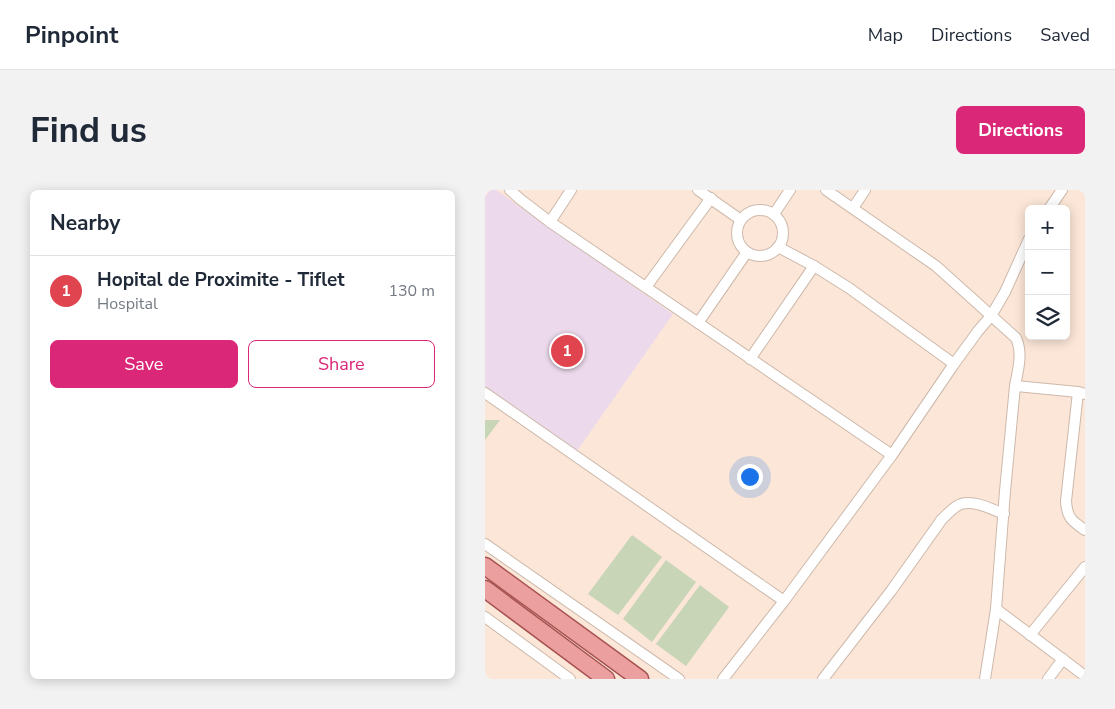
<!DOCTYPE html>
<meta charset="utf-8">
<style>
body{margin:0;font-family:"Nunito Sans",sans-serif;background:#f2f2f3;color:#1f2937}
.controls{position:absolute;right:15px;top:15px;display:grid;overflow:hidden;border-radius:8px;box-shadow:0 2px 12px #0003}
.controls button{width:45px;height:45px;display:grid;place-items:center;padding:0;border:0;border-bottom:1px solid #e0e1e3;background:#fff;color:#1f2937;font:25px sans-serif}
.you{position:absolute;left:264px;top:286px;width:18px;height:18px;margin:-12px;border:4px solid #fff;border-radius:50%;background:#1a73e8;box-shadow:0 0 0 8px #1a73e833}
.badge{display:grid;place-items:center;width:32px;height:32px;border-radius:50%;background:#db2777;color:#fff;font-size:16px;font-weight:700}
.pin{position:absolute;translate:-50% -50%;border:2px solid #fff;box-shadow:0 1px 5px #0006}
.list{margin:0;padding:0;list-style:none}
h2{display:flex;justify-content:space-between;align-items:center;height:65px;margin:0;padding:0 20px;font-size:21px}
h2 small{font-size:16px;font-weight:400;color:#747a83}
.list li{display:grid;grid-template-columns:32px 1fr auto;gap:15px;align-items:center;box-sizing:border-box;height:70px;padding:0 20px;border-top:1px solid #e0e1e3}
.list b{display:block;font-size:19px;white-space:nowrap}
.list p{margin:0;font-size:16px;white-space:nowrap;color:#747a83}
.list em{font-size:16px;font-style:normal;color:#747a83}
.actions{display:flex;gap:10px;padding:15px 20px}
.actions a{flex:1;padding:11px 0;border:1px solid #db2777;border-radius:8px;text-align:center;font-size:18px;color:#db2777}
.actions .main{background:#db2777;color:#fff}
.icon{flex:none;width:28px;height:28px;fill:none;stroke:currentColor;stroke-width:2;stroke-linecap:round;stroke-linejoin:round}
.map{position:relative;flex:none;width:600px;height:489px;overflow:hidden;border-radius:8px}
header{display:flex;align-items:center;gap:30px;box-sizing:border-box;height:70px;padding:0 25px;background:#fff;border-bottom:1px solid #e0e1e3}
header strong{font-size:24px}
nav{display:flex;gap:28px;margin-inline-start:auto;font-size:18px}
.intro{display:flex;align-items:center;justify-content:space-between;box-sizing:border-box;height:120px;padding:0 30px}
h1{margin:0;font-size:35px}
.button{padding:12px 22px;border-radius:8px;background:#db2777;color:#fff;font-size:18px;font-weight:700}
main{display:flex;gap:30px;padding:0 30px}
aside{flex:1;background:#fff;border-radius:8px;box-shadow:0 2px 12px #0003}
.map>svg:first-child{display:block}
</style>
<header>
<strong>Pinpoint</strong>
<nav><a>Map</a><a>Directions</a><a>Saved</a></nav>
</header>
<div class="intro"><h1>Find us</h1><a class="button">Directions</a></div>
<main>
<aside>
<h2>Nearby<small></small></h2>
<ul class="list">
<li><span class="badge" style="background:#e0444e">1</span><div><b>Hopital de Proximite - Tiflet</b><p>Hospital</p></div><em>130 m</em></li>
</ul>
<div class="actions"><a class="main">Save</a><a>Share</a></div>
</aside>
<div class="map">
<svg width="600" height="489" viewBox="0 0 600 489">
<rect width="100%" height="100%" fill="#fbe6d7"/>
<polygon fill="#ecdaec" points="5,0 11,0 188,124 92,261 0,197 0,7"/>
<g fill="#c8d5b7">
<polygon points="0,230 15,230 0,250"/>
<polygon points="147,345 177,367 133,425 103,404"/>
<polygon points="181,370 211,392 167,452 138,429"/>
<polygon points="215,395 244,417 201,476 171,454"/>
</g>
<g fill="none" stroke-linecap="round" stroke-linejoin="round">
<defs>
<g id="minor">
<polyline points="25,0 35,9 65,32 407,265"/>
<polyline points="213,0 256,30"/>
<path d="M341,0L451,76L531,148C538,163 533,180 530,196L520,301L511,419L500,489"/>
<polyline points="368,18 380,0"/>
<polyline points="564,19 577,0"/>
<circle cx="275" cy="43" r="23"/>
<polyline points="289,24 305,0"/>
<polyline points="65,32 86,0"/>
<polyline points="293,57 329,76 364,98 469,174"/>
<polyline points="161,97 226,8"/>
<polyline points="213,133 262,62"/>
<polyline points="265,169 329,76"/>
<polyline points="530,196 593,202 600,204"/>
<path d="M593,202L581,311C582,328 587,331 600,340"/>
<polyline points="0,203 299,411"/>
<polyline points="0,354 194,489"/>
<polyline points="511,419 600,486"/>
<polyline points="0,427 85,489"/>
<polyline points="545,445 600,377"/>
<polyline points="238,489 299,411 407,265 469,174 493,141 506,126 520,102 544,49"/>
<path d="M338,489L406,401L457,329C463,324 469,316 476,314C490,310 506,319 519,324"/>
<polyline points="563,489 578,469"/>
</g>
<g id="primary">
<polyline points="0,376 155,489"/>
<polyline points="0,399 121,489"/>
</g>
</defs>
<use href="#minor" stroke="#cdb9ab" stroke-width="12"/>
<use href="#primary" stroke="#a65250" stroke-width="19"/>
<use href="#minor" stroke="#fff" stroke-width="10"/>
<use href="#primary" stroke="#eb9f9f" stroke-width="16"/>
</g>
</svg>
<div class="controls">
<button>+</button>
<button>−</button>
<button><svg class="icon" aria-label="layers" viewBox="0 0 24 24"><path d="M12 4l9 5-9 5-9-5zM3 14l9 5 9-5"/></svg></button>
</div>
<div class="you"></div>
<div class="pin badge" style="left:82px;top:161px;background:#e0444e">1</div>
</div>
</main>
